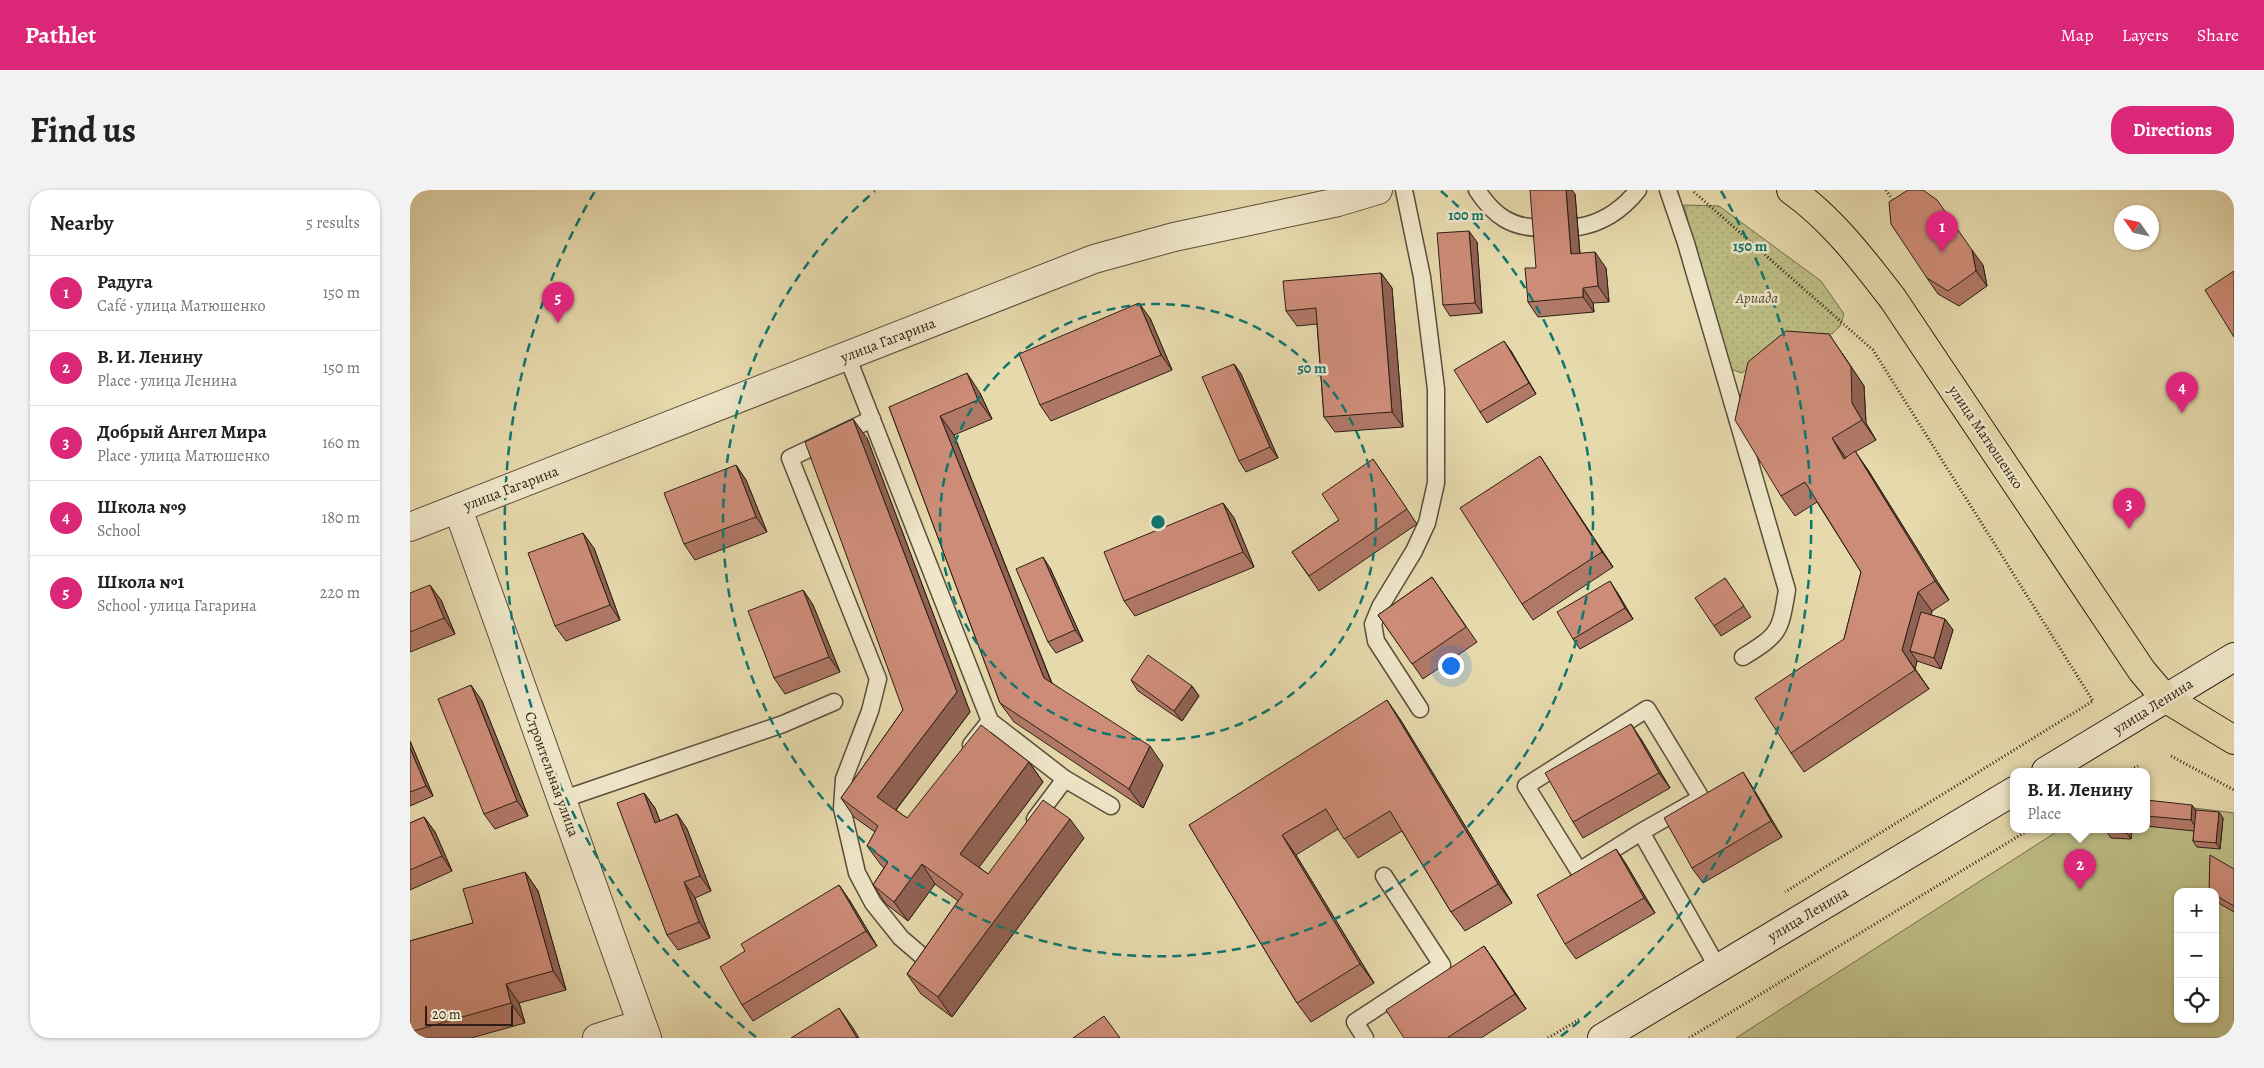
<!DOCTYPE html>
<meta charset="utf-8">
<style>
body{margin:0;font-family:Alegreya,serif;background:#f2f2f2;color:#222}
.controls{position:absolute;right:15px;bottom:15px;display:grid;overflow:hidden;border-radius:10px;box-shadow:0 1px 4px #0004}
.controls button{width:45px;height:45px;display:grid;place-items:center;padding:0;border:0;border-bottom:1px solid #e0e0e0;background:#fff;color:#222;font:25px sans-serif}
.compass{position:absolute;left:1704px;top:15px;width:45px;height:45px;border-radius:50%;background:#fff;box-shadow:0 1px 4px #0004;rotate:304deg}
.scale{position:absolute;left:15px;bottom:12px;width:88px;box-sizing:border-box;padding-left:5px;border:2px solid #2c1f15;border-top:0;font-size:14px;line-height:18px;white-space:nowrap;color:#2c1f15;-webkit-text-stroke:4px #efe6c9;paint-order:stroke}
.you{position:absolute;left:1040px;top:475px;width:18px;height:18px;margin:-12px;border:4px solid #fff;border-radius:50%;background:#1a73e8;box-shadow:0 0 0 8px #1a73e833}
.badge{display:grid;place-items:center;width:32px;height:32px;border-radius:50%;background:#db2777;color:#fff;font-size:16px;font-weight:700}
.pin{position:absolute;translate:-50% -41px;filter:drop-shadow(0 1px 2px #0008)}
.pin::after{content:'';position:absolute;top:26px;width:18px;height:15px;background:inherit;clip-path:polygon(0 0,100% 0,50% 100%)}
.popup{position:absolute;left:1600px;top:578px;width:140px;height:65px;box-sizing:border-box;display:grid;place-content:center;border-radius:10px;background:#fff;filter:drop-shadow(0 1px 4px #0005);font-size:16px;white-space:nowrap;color:#767676}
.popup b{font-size:19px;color:#222}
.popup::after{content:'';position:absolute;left:50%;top:100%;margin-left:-10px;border:10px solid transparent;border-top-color:#fff}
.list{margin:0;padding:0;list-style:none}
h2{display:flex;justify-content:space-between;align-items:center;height:65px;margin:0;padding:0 20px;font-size:21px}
h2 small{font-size:16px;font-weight:400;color:#767676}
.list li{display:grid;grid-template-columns:32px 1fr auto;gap:15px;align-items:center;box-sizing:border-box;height:75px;padding:0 20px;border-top:1px solid #e0e0e0}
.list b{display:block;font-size:19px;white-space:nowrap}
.list p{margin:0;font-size:16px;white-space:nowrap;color:#767676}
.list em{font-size:16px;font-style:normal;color:#767676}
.icon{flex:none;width:28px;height:28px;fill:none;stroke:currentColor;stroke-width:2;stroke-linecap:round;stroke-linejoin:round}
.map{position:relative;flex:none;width:1824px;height:848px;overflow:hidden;border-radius:20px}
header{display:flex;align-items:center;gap:30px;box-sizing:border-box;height:70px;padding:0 25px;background:#db2777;color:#fff}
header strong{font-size:24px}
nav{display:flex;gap:28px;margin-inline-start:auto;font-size:18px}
.intro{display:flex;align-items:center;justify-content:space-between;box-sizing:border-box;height:120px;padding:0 30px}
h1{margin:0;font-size:35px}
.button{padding:12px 22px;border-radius:20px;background:#db2777;color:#fff;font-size:18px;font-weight:700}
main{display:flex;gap:30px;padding:0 30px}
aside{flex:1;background:#fff;border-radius:20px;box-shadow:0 1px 4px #0004}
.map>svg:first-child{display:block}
</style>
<header>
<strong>Pathlet</strong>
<nav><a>Map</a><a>Layers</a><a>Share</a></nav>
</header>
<div class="intro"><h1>Find us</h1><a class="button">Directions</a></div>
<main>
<aside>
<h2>Nearby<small>5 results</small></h2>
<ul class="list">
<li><span class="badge">1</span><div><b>Радуга</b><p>Café · улица Матюшенко</p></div><em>150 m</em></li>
<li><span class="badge">2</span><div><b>В. И. Ленину</b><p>Place · улица Ленина</p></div><em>150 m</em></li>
<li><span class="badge">3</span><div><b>Добрый Ангел Мира</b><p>Place · улица Матюшенко</p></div><em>160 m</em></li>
<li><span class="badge">4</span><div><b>Школа №9</b><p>School</p></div><em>180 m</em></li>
<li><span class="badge">5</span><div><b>Школа №1</b><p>School · улица Гагарина</p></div><em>220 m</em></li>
</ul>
</aside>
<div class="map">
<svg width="1824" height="848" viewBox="0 0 1824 848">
<defs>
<pattern id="grass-dots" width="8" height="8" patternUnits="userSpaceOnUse" patternTransform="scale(1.25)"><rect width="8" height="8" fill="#bdbd84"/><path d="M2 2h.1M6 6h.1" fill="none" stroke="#a3a271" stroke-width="1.8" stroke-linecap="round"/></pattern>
</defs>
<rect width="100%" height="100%" fill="#e6d9ac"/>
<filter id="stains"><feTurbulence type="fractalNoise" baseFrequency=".004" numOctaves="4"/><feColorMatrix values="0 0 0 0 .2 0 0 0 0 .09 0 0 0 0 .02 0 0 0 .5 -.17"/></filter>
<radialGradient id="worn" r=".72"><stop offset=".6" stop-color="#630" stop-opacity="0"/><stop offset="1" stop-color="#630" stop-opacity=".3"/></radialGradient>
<polygon fill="url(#grass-dots)" stroke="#746e4c" points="1274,15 1309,16 1411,91 1434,124 1430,136 1422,144 1383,143 1332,183 1312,176"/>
<path fill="#bdbd84" stroke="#746e4c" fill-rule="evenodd" d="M1736,612L1824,623V848H1326L1651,639H1736ZM1768,702H1805V829H1768Z"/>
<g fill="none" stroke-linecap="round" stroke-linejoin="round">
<defs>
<g id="lane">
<polyline points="994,0 1012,87 1026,199 1026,293 1017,333 1004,361 970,417 963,434 966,451 1010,519"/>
<path d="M1067,0C1084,26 1101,38 1133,38"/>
<path d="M1258,0L1276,53L1377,400C1370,442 1370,444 1333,467"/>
<path d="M1168,37C1193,33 1212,20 1228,0"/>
<polyline points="437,166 580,531 561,555"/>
<polyline points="462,229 380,268 468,489 460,521 434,589 432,618 447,683 463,713 491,748 512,766"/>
<polyline points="580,531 655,589 701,616"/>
<polyline points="151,610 373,534 424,512"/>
<polyline points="625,629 655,589"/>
<polyline points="1231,642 1169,681 1116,596 1237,519 1291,608 1231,642 1308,778"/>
<polyline points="955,848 945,832 1032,775 974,686"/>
</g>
<g id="street">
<polyline points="48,319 237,848"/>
<polyline points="0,337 684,69 764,47 928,12 968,0"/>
<polyline points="187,848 231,834"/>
</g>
<g id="secondary">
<polyline points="1636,581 1824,467"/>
<polyline points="1192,848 1604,601"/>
</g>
<path id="primary" d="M1381,0C1422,29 1453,70 1483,109L1732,481L1755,508L1824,550"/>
</defs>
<use href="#lane" stroke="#5a4e3b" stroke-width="19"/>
<use href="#street" stroke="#5a4e3b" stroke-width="30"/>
<use href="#secondary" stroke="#2c1f15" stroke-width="30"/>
<use href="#primary" stroke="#2c1f15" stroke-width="30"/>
<g stroke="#2c1f15" stroke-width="3" stroke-dasharray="1 2.5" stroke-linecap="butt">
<polyline points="1476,0 1482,9"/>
<polyline points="1284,2 1463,160 1683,511 1375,702"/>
<polyline points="1761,566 1824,600"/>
<polyline points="1718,581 1728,576"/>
<polyline points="1138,848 1170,829"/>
<polyline points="1279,848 1620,639"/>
</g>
<use href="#lane" stroke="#efe6c9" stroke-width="16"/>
<use href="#street" stroke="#efe6c9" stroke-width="28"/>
<use href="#secondary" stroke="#efe6c9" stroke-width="28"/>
<use href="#primary" stroke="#e6d9ac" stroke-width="28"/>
</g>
<g fill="#b07867" stroke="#2c1f15">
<polygon points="1165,4 1170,63 1196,78 1199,112 1183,113 1184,122 1128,127 1118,112 1126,78"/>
<polygon points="1067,52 1072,123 1040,126 1033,115"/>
<polygon points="1573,75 1577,96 1549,116 1528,104 1517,88"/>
<polygon points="971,83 982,98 993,237 925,242 914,227 907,134 887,136 876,121"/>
<polygon points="740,128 762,180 641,231 630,215"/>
<polygon points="1101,161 1126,204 1077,233 1070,222"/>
<polygon points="1432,163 1454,196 1456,233 1466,250 1445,262 1458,280 1539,410 1522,421 1521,425 1535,429 1543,440 1531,479 1507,471 1505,479 1519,499 1394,582 1381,563 1434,449 1451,382 1407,312 1385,326 1371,306"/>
<polygon points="824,174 831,184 868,268 836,282 829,271"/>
<polygon points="570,203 582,229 544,245 642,493 753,575 733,618 604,532 590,513 479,217"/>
<polygon points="457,248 560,522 486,620 497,628 619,572 633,592 569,677 578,684 674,648 542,827 511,804 497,784 548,711 525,694 498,731 476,714 463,695 474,678 471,675 457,656 465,642 444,627 431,608 493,520"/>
<polygon points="1130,266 1203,377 1123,430 1112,414"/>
<polygon points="963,269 1007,334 909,401 882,362 929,330"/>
<polygon points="326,275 336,290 357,342 285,370 274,354"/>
<polygon points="813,313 824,328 844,377 725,426 714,411"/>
<polygon points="184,358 210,430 156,451 145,436"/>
<polygon points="640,378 673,451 646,463 638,452"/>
<polygon points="1022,387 1067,452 1013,489 968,425"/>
<polygon points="1315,388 1341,427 1311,446 1304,436"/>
<polygon points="393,400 403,415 430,482 375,504 364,488"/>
<polygon points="1207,402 1223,429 1170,459 1163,449"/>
<polygon points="0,403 31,410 45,444 0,462"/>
<polygon points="721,490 782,496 789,506 772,531 728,501"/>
<polygon points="72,511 118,626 85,639 74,624"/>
<polygon points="990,529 1102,713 1055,741 1041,722 992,641 948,668 928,639 886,665 964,793 901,832 887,813 779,635"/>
<polygon points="1231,549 1260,598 1173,648 1163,632"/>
<polygon points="0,551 23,606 0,616"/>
<polygon points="1343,598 1372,647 1293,693 1282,678"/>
<polygon points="234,603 245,618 250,631 267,624 277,639 301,701 285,708 300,748 268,760 257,745"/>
<polygon points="1736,610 1786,620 1813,628 1810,659 1787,657 1783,651 1784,641 1736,636"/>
<polygon points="14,627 25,642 42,681 0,700 0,633"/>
<polygon points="1722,639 1721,649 1701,648 1697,642"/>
<polygon points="1206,659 1216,674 1245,723 1166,769 1155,754"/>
<polygon points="1824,679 1824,722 1805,711 1805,702"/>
<polygon points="115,682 128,701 156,800 109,813 115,833 61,848 0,848 0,751 63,733"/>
<polygon points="429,695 440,711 467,756 343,831 332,815 335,761"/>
<polygon points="1074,756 1085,772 1116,819 1071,848 994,848"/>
</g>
<g fill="#906254" stroke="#2c1f15">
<polygon points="1156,0 1162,0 1165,4 1171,79 1161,64"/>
<polygon points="1059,41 1067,52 1072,123 1065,113"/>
<polygon points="1562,60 1573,75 1577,96 1566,81"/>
<polygon points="1185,62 1196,78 1199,112 1188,96"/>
<polygon points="971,83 982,98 993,237 982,222"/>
<polygon points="1173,98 1183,113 1184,122 1173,107"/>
<polygon points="729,113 740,128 762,180 751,165"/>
<polygon points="1419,144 1454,196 1456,233 1466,250 1452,230 1442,213"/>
<polygon points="1094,151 1101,161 1126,204 1119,193"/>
<polygon points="824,174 831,184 868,268 860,257"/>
<polygon points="557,183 570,203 582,229 568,210"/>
<polygon points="530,226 544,245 647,507 634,488"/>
<polygon points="443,229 457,248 560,522 481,626 467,607 547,502"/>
<polygon points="1422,248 1436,268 1434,269"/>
<polygon points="1445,261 1458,280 1539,410 1525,391"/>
<polygon points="1130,266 1140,282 1203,377 1192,362"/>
<polygon points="326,275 336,290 357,342 346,327"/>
<polygon points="813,313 824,328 844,377 833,362"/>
<polygon points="173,343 184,358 210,430 200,415"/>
<polygon points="633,367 640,378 673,451 665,440"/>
<polygon points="1200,391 1207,402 1223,429 1215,418"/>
<polygon points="20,395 31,410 45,444 34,428"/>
<polygon points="393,400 403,415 430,482 419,467"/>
<polygon points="1508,402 1522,421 1510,464 1500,461 1507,471 1505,479 1519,499 1492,460"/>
<polygon points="1535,429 1543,440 1531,479 1524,468"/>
<polygon points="61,495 72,511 118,626 107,611"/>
<polygon points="782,496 789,506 772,531 764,521"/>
<polygon points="977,510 990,529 1102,713 1088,694"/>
<polygon points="1221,534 1231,549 1260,598 1249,583"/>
<polygon points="0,551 23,606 16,596 0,558"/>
<polygon points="740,556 753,575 733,618 719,599"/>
<polygon points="619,572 633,592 564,684 550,664"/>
<polygon points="1333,582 1343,598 1372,647 1361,631"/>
<polygon points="234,603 245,618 256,648 245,633"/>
<polygon points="1782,615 1790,626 1788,641 1781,630"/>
<polygon points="1809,622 1813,628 1810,659 1806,653"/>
<polygon points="267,624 277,639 301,701 290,686"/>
<polygon points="14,627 25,642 42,681 32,666"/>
<polygon points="660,629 674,648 542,827 528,807"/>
<polygon points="1718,639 1722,639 1721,649 1717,643"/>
<polygon points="872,645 886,665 964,793 950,774"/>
<polygon points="1206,659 1216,674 1245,723 1234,708"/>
<polygon points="512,674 525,694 498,731 484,712"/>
<polygon points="115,682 128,701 156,800 143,781"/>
<polygon points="274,692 285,708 300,748 289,732"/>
<polygon points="429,695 440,711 467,756 456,741"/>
<polygon points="1074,756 1085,772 1116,819 1105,804"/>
<polygon points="96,794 109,813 115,833 101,813"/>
<polygon points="429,818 443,838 449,848 447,848"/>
</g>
<g fill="#cd8c78" stroke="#2c1f15">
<polygon points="1120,0 1156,0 1161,64 1185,62 1188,96 1173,98 1173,107 1118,112 1115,78 1126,78"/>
<polygon points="1498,0 1513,0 1527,10 1562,60 1566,81 1538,101 1517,88 1481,34 1479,12"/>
<polygon points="1059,41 1065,113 1033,115 1027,43"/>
<polygon points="1824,81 1824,147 1795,100"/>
<polygon points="971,83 982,222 914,227 906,118 876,121 873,91"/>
<polygon points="729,113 751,165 630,215 609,164"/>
<polygon points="1376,141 1419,144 1441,177 1442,213 1452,230 1422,248 1434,269 1445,261 1525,391 1508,402 1492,460 1505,480 1381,563 1345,508 1434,449 1451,382 1395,292 1371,306 1325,230 1338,172"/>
<polygon points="1094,151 1119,193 1070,222 1044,180"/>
<polygon points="824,174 860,257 829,271 792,187"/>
<polygon points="557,183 568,210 530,226 634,488 740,556 719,599 590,513 479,217"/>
<polygon points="443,229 547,502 467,607 497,628 571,535 619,572 550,664 578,684 633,610 660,629 528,807 497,784 553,704 512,674 484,712 463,695 478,672 457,656 468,636 431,608 493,520 395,252"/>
<polygon points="1130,266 1192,362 1112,414 1050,318"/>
<polygon points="963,269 997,319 899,386 882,362 929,330 912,304"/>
<polygon points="326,275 346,327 274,354 254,303"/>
<polygon points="813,313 833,362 714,411 694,362"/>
<polygon points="173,343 200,415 145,436 118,363"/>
<polygon points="633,367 665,440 638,452 606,379"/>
<polygon points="1022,387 1056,437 1002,474 968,425"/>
<polygon points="1315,388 1334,416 1304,436 1285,408"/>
<polygon points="1200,391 1215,418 1163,449 1147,422"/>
<polygon points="20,395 34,428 0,442 0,403"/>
<polygon points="393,400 419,467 364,488 338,421"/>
<polygon points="1511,422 1535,429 1524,468 1500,461"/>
<polygon points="738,465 782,496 764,521 721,490"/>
<polygon points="61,495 107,611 74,624 28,509"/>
<polygon points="977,510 1088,694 1041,722 980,621 934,649 916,619 872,645 950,774 887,813 779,635"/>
<polygon points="1221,534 1249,583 1163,632 1135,583"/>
<polygon points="0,558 16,596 0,602"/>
<polygon points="1333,582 1361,631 1282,678 1254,628"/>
<polygon points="234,603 245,633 267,624 290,686 274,692 289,732 257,745 207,613"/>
<polygon points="1736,610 1782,615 1781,630 1736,626"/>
<polygon points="1786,620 1809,622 1806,653 1783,651"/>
<polygon points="14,627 32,666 0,680 0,633"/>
<polygon points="1697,639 1718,639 1717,643 1697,642"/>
<polygon points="1206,659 1234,708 1155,754 1127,705"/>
<polygon points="1800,665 1824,679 1824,716 1805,705 1805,702 1799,701"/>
<polygon points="115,682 143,781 96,794 101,813 0,842 0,751 63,733 53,699"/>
<polygon points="429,695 456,741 332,815 310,777 335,761 331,754"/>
<polygon points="1074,756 1105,804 1037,848 994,848 976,820"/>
<polygon points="429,818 447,848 381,848"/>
<polygon points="694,826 710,848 663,848"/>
</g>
<g fill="none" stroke="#0f766e" stroke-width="2.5" stroke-dasharray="9 6">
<circle cx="748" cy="332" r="218"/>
<path d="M1031 1A435 435 0 1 1 465 1"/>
<path d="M346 847A653 653 0 0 1 185 1M1311 1A653 653 0 0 1 1150 847"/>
</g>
<g text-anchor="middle" stroke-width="5" stroke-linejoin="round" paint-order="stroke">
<g font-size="15" font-style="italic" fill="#584e36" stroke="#efe6c9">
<text x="1347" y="113">Ариада</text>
</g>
<g font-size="15" fill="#2c1f15" stroke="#efe6c9">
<text transform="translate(478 150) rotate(-21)" y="5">улица Гагарина</text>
<text transform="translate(1576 247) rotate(56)" y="5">улица Матюшенко</text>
<text transform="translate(101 298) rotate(-21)" y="5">улица Гагарина</text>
<text transform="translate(1743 516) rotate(-32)" y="5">улица Ленина</text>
<text transform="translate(142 584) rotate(70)" y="5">Строительная улица</text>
<text transform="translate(1398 724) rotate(-31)" y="5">улица Ленина</text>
</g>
</g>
<circle cx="748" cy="332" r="8" fill="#0f766e" stroke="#efe6c9" stroke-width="2.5"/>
<g font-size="15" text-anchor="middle" font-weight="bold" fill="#0f766e" stroke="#efe6c9" stroke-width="5" stroke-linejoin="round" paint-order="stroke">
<text x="1056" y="30">100 m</text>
<text x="1340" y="61">150 m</text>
<text x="902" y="183">50 m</text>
</g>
<rect width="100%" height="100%" filter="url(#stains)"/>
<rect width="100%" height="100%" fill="url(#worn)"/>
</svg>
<div class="controls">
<button>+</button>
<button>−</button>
<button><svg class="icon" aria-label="locate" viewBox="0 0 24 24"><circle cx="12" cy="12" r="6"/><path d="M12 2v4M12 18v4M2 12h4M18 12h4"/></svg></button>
</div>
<svg class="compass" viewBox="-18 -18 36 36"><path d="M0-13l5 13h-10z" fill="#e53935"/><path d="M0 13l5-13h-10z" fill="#767676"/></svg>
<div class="scale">20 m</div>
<div class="you"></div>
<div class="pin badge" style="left:1532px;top:62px">1</div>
<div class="pin badge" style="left:1670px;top:700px">2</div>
<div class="popup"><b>В. И. Ленину</b>Place</div>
<div class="pin badge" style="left:1719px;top:339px">3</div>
<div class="pin badge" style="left:1772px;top:223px">4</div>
<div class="pin badge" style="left:148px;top:133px">5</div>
</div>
</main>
